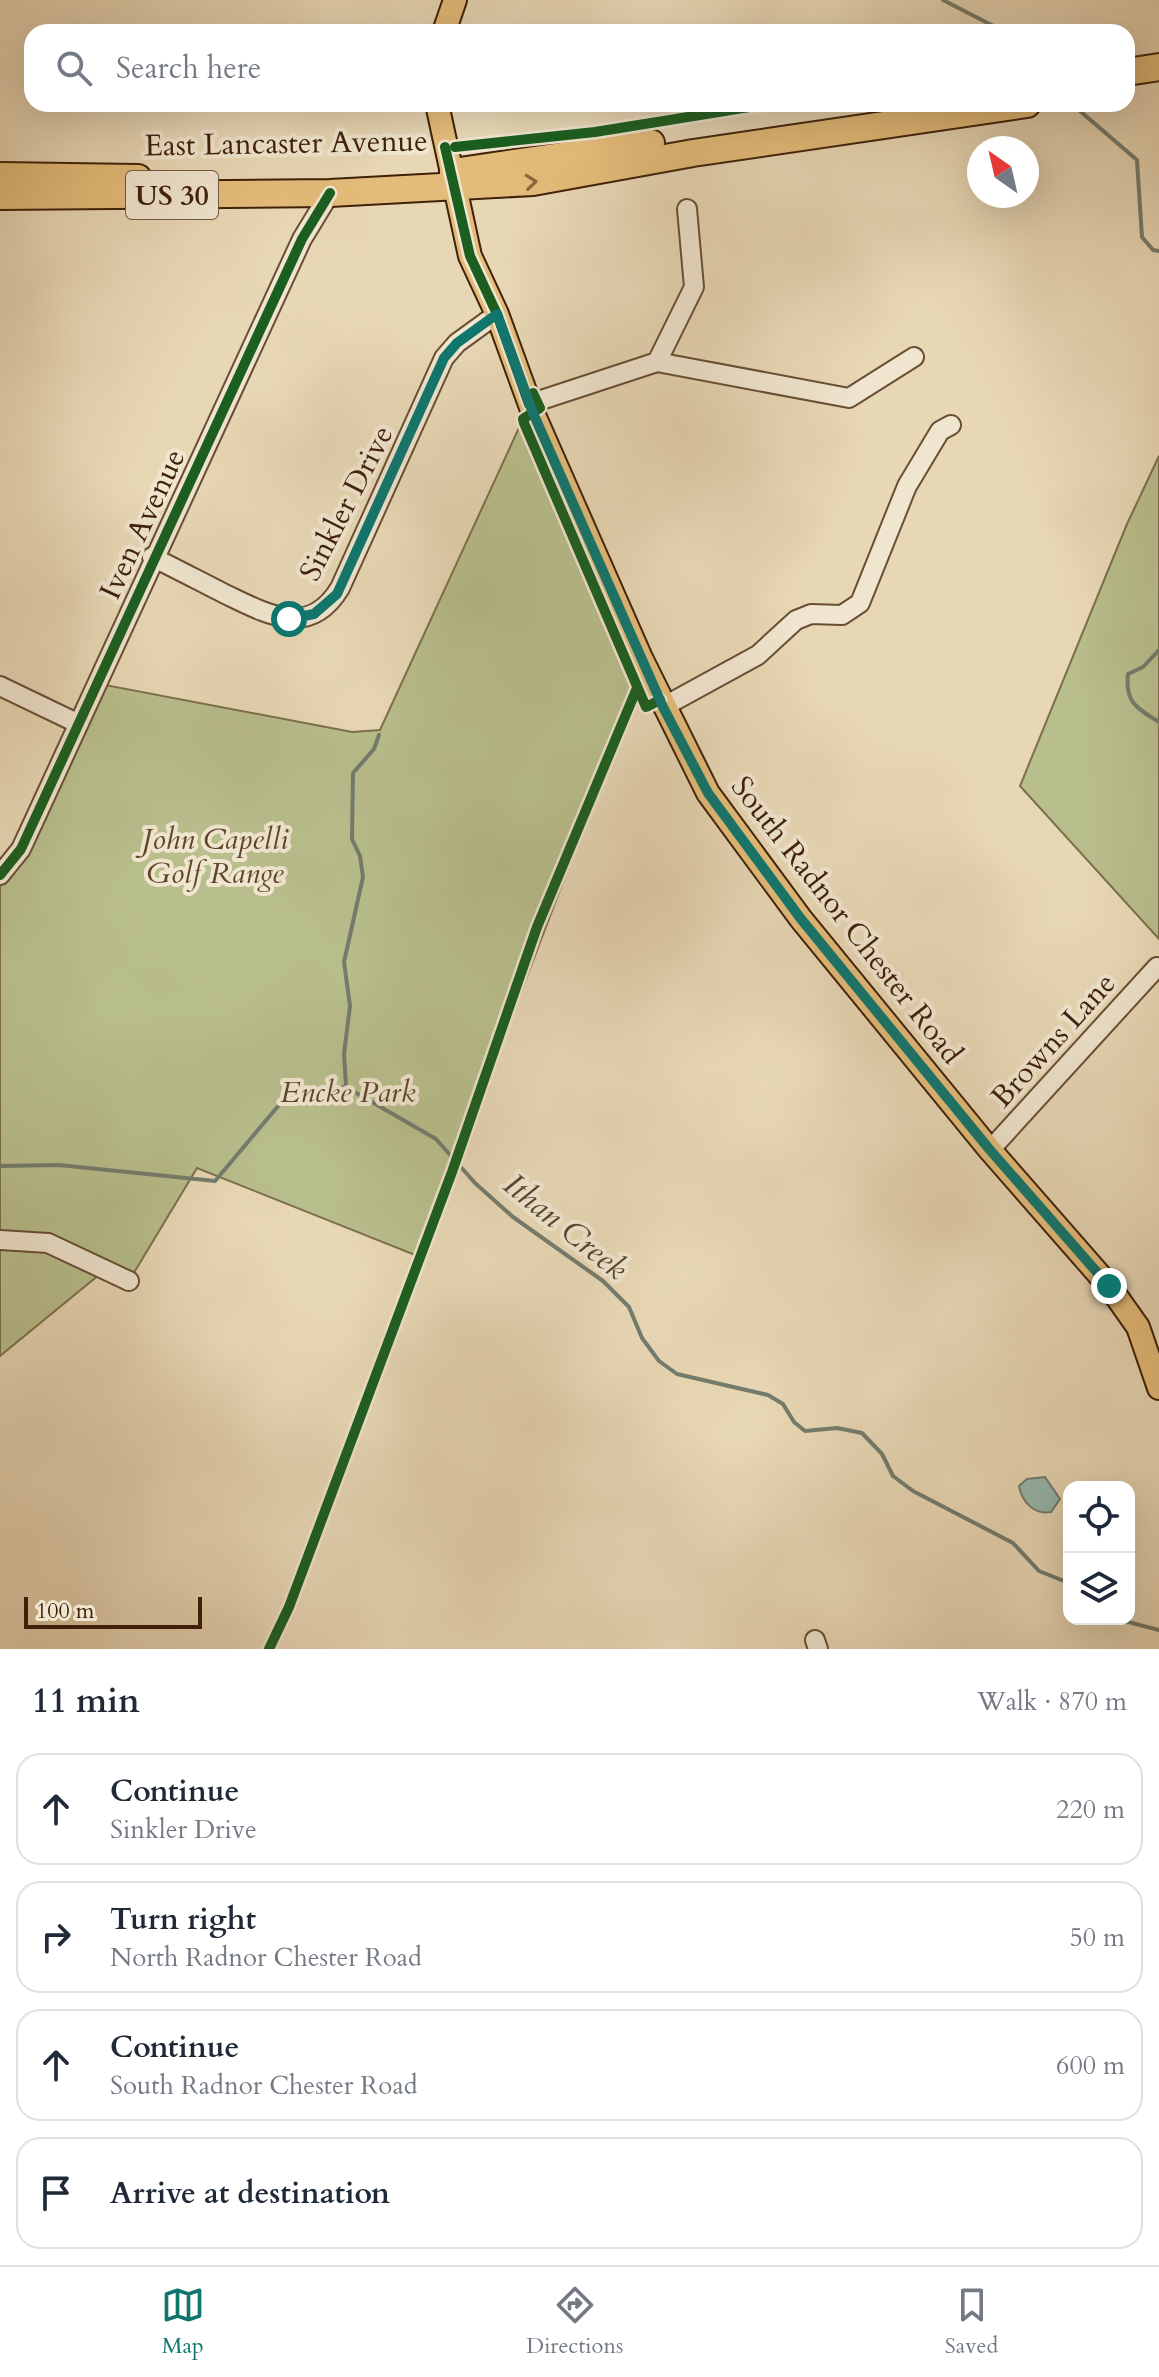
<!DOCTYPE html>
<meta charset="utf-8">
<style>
body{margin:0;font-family:Cardo,serif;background:#f6f6f7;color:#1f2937}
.controls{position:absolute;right:24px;bottom:24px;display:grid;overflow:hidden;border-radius:16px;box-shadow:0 8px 32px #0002}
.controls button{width:72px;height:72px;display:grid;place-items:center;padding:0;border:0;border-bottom:2px solid #e0e1e3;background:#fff;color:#1f2937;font:40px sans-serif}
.compass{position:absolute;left:967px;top:136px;width:72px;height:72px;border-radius:50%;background:#fff;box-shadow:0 8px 32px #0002;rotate:326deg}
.scale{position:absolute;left:24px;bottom:20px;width:178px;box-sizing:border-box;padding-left:8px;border:4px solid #3f2109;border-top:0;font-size:22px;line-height:28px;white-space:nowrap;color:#3f2109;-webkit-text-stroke:6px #f0e5cf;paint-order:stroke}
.stop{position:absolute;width:24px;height:24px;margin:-18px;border:6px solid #0f766e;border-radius:50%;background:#fff}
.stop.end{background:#0f766e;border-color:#fff;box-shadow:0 2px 8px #0008}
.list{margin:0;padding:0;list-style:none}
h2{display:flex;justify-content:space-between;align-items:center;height:104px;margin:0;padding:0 32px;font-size:34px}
h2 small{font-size:26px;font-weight:400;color:#747a83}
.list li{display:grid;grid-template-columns:52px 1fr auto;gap:24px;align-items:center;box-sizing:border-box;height:112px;margin:0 16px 16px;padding:0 16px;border:2px solid #e0e1e3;border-radius:24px}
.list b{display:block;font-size:30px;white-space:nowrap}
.list p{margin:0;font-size:26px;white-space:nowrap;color:#747a83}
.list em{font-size:26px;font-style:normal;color:#747a83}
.icon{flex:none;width:44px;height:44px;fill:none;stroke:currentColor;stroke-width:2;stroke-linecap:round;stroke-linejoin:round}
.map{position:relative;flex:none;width:1159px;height:1649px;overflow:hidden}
.search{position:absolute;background:#fff;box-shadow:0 8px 32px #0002;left:24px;right:24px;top:24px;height:88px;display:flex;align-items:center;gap:20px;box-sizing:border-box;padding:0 28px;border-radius:24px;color:#747a83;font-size:30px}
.sheet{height:616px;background:#fff}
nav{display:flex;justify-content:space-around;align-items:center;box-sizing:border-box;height:112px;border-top:2px solid #e0e1e3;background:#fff;font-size:22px;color:#747a83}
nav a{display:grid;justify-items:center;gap:4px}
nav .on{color:#0f766e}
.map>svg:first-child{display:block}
</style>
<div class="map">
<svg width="1159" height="1649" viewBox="0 0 1159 1649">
<rect width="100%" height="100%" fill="#e8d7b5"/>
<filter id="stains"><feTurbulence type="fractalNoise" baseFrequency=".0025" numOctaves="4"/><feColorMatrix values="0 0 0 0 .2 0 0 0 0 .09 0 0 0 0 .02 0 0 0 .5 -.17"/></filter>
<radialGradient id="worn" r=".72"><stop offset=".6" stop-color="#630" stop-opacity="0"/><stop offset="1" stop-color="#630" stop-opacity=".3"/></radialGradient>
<g fill="#b8be8c" stroke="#7c704a" stroke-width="2">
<polygon points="523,419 637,688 420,1257 197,1168 129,1281 105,1270 0,1356 0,875 95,683 352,732 380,730"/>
<polygon points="1159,456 1159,939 1020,786 1127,524"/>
</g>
<path fill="#97b9b0" stroke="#747c6d" stroke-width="2" d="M1045,1477L1060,1499L1051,1512C1034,1515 1022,1502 1019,1486L1027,1479Z"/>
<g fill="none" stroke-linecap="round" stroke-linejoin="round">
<g stroke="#747c6d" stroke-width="4">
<polyline points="943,0 1005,32"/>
<polyline points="1080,111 1137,160 1142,237 1153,250 1159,251"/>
<path d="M1159,650L1143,667L1128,674C1125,702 1136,708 1159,722"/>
<polyline points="346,1086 344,1054 350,1006 344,962 363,877 360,856 352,839 353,773 374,749 379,735"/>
<polyline points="0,1166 59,1165 215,1181 290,1092 346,1087 436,1139 475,1183 513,1217 603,1281 629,1307 642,1338 659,1361 677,1374 768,1395 783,1404 794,1422 805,1431 837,1428 862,1433 882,1454 893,1476 913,1491 1013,1543 1039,1571 1069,1583"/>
<polyline points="1117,1619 1159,1630"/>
</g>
<defs>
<g id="minor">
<polyline points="657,362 849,398 914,357"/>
<polyline points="529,404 657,362 694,287 687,209"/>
<path d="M152,557C177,569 201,582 225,594C267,614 309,639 340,588L444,358L457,343L497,314"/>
<polyline points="0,686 77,723"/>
<polyline points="663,707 758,655 796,620 811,614 842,615 860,603 907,486 940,431 951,425"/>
<polyline points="0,875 21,849 302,239 330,193"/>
<polyline points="990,1150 1157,967"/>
<polyline points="0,1240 48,1243 129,1281"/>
<polyline points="815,1640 818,1649"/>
</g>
<g id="major">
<polyline points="444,32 455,0"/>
<polyline points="437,104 470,256 497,314 533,413 641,658 708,793 801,919 990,1150 1109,1286 1138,1327 1159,1388"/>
</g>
<g id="highway">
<polyline points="1127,72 1159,67"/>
<polyline points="453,172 651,143"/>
<polyline points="0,176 138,178"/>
<polyline points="0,196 330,193 533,182 693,153 1027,104"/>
</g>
</defs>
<use href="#minor" stroke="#694e34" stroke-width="22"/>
<use href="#major" stroke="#3f2109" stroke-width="26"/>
<use href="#highway" stroke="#3f2109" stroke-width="30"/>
<use href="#minor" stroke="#f0e5cf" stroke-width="18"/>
<use href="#major" stroke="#e4bc7a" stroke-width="22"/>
<use href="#highway" stroke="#e4bc7a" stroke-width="26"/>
<defs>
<g id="cycleway">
<polyline points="445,147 470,256 497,314 529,404"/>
<polyline points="455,147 595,132 769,104"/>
<polyline points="533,393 540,408 523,419 524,423 646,707 660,700"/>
<polyline points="0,875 21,849 302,239 330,193"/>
<polyline points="269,1649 289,1607 452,1172 537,927 637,688"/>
</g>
</defs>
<use href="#cycleway" stroke="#f0e5cf" stroke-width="15"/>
<use href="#cycleway" stroke="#1b5e20" stroke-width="10"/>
</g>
<defs><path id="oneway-chevron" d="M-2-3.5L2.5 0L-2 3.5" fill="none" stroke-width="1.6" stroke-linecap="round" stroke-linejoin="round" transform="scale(2)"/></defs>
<use stroke="#89673c" href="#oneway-chevron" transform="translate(531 182) rotate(-6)"/>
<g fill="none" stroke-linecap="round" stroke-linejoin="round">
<polyline stroke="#0f766e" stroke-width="10" points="289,619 314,614 337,594 444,358 457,343 497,314 533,413 663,707 708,793 801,919 990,1150 1109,1286"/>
</g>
<g text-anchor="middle" stroke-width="8" stroke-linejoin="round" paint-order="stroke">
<rect fill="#f0e5cf" stroke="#745c44" stroke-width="2" x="126" y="171" width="92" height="48" rx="6"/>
<g font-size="28" font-weight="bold" fill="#3f2109">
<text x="172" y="205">US 30</text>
</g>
<g font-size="30" fill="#3f2109" stroke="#f0e5cf">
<text transform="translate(286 143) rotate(-1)" y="10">East Lancaster Avenue</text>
<text transform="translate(346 503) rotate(-63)" y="10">Sinkler Drive</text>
<text transform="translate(142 524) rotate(-65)" y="10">Iven Avenue</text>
<text transform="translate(847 920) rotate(52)" y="10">South Radnor Chester Road</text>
<text transform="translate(1053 1040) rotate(-48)" y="10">Browns Lane</text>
</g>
<g font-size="30" font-style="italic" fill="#5d482a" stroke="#f0e5cf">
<text x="215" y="849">John Capelli<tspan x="215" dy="34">Golf Range</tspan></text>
<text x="348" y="1102">Encke Park</text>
</g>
<g font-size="32" font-style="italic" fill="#554733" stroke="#f0e5cf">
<text transform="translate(566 1226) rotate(39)" y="11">Ithan Creek</text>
</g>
</g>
<rect width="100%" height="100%" filter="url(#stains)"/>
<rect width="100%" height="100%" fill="url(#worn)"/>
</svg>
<div class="controls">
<button><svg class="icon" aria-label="locate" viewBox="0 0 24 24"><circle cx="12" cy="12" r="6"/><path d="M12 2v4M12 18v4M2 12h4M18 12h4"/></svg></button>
<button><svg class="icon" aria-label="layers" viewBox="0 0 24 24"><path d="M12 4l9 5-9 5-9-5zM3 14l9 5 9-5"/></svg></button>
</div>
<svg class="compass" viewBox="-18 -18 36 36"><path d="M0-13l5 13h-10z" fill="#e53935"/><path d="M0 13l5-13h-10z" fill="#747a83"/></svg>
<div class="scale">100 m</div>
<div class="stop" style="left:289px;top:619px"></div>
<div class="stop end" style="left:1109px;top:1286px"></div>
<div class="search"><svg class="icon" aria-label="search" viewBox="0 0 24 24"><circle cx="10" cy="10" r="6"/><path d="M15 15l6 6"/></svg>Search here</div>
</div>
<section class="sheet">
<h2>11 min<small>Walk · 870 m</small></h2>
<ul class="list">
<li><svg class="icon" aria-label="ahead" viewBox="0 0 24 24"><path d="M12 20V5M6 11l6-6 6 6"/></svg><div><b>Continue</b><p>Sinkler Drive</p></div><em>220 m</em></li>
<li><svg class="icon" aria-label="right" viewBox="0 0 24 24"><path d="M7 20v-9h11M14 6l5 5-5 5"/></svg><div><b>Turn right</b><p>North Radnor Chester Road</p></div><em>50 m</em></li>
<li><svg class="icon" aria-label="ahead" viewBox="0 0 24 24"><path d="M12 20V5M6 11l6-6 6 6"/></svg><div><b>Continue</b><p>South Radnor Chester Road</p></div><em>600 m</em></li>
<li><svg class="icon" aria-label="arrive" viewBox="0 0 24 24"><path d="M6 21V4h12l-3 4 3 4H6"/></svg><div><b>Arrive at destination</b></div></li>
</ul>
</section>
<nav>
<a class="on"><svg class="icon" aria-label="map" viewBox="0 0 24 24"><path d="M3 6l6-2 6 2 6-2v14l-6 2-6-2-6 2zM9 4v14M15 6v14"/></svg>Map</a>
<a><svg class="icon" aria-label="directions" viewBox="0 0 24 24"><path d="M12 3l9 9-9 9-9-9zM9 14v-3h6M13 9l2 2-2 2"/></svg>Directions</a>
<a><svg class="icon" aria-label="saved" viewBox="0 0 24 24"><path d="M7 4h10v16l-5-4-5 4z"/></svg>Saved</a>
</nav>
